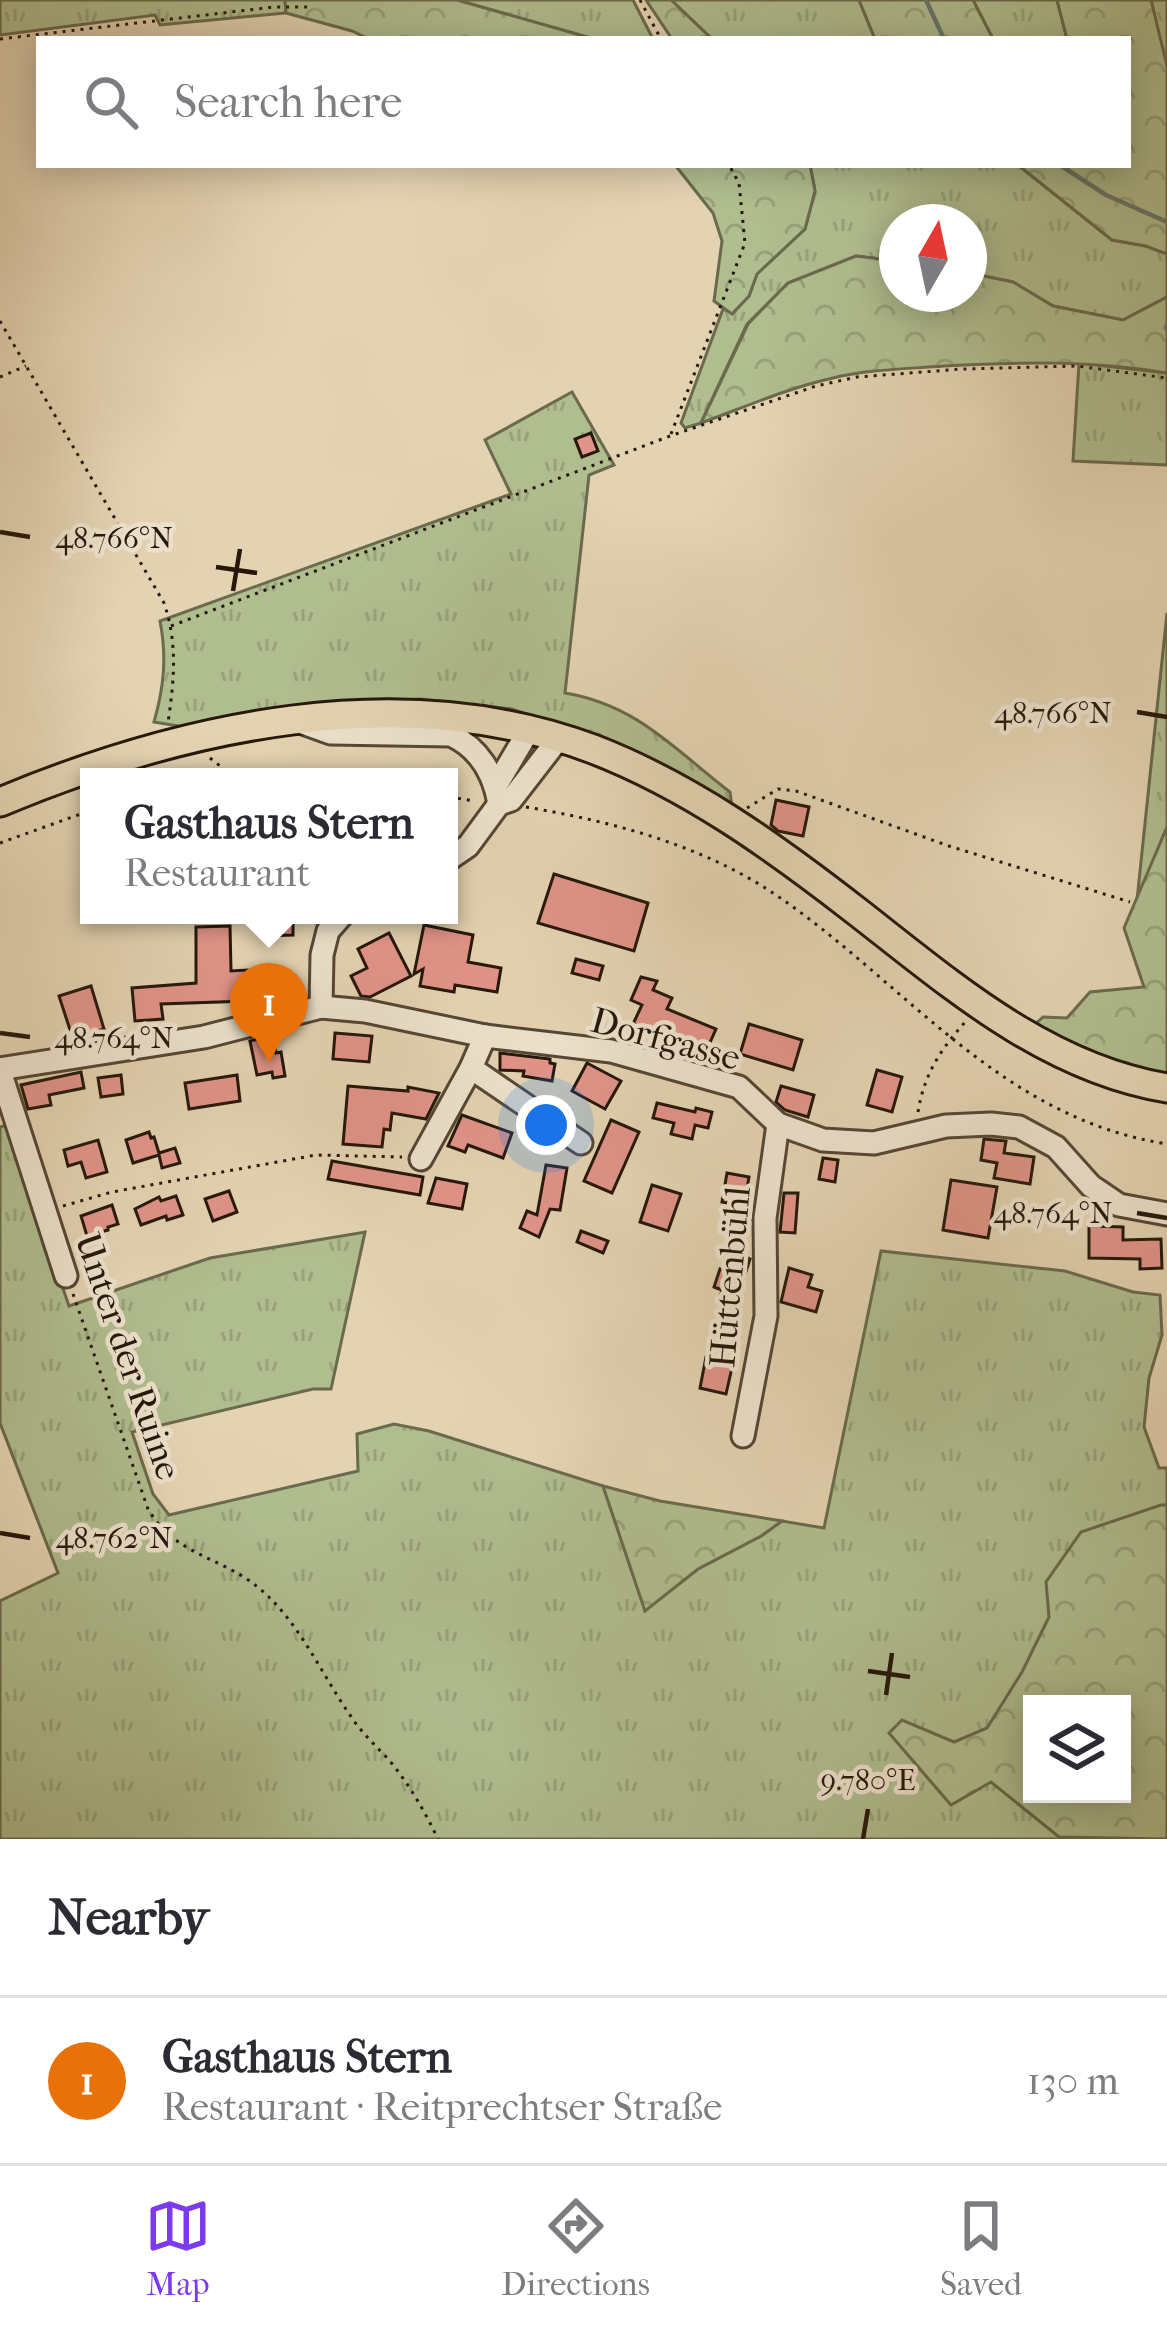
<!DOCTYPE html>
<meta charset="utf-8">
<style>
body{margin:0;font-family:"IM FELL French Canon",serif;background:#f7f7f7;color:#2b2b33}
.controls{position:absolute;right:36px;bottom:36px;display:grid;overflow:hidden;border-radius:0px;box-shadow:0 6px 30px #0003}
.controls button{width:108px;height:108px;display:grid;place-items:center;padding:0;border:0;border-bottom:3px solid #e1e1e2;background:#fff;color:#2b2b33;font:60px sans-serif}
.compass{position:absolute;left:879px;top:204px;width:108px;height:108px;border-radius:50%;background:#fff;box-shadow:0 6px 30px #0003;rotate:9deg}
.you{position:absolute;left:546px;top:1125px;width:42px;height:42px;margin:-30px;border:9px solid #fff;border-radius:50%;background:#1a73e8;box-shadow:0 0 0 18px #1a73e833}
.badge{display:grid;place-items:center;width:78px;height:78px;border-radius:50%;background:#7c3aed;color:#fff;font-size:39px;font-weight:700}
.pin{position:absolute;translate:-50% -99px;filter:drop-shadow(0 3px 6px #0008)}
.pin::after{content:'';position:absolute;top:63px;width:42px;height:36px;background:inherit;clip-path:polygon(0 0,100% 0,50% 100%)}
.popup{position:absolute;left:80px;top:768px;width:378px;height:156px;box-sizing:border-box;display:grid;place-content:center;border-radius:0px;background:#fff;filter:drop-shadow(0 3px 9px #0005);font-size:39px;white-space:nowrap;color:#7c7c81}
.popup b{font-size:45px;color:#2b2b33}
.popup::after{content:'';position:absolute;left:50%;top:100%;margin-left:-24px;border:24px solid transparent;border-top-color:#fff}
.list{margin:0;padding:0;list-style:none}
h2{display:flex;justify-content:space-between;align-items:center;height:156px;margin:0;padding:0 48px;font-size:51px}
h2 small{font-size:39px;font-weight:400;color:#7c7c81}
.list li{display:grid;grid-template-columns:78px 1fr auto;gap:36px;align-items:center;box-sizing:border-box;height:168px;padding:0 48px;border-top:3px solid #e1e1e2}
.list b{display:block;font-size:45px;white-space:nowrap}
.list p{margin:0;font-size:39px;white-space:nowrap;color:#7c7c81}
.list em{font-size:39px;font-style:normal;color:#7c7c81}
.icon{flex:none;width:66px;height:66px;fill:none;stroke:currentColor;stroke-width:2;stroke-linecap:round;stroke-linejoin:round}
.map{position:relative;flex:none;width:1167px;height:1839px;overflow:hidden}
.search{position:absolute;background:#fff;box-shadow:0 6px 30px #0003;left:36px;right:36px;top:36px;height:132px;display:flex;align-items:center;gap:30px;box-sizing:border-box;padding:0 42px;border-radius:0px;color:#7c7c81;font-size:45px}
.sheet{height:324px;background:#fff}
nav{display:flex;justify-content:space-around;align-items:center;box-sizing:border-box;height:168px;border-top:3px solid #e1e1e2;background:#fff;font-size:33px;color:#7c7c81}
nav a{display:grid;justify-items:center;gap:6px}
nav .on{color:#7c3aed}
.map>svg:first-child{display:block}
</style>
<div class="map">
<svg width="1167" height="1839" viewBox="0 0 1167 1839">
<defs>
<pattern id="grass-tufts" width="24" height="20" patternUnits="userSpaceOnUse" patternTransform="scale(3)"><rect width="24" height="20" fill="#b0bd8f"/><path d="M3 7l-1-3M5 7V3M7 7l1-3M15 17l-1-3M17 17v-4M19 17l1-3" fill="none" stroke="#97a27a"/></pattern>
<pattern id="forest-crowns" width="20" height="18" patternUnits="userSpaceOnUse" patternTransform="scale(3)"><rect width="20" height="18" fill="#b0bd8f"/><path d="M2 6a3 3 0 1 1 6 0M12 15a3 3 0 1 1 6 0" fill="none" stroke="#97a27a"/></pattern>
</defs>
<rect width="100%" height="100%" fill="#e4d3b2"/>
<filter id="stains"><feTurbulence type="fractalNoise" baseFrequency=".00167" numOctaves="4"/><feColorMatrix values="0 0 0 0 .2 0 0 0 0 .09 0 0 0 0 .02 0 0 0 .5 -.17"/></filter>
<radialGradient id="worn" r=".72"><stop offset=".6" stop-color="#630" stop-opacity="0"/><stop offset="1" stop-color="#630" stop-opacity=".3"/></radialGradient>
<g fill="url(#grass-tufts)" stroke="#6a6a4c" stroke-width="3" fill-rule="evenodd">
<polygon points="0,0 285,0 286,13 160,25 155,15 0,35"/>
<polygon points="457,0 633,0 653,39 594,39"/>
<polygon points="671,0 859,0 875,39 712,39"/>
<polygon points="973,0 1057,0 1067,39 993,39"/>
<polygon points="1151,0 1167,0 1167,66 1165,63"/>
<polygon points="810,165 1018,165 1112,240 1146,246 1167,254 1167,297 1123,320 1053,306 1013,282 969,273 969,222 897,222 897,261 856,256 788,283 747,324 701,423 685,428 681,423 723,309 733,313 749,296 757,274 805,229 815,191"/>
<polygon points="1079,363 1167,373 1167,465 1073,461"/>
<path d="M572,392L614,465L589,475L565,693C637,705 674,749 730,792L732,807L622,746L512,709L420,699L322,706L184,727L154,722C164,687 167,657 160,621L511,494L485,440Z"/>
<polygon points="1167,613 1167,827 1137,900"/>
<path d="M7,1125L69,1306L210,1258L365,1232L331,1389H313L132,1432L153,1494L169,1515L358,1471L357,1434L394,1424L429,1431L603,1486L645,1610L698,1569L761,1536L782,1521L824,1528L881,1251L1065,1271L1133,1292L1160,1295L1162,1335L1149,1378L1144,1427L1159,1468H1167V1839H0V1601L58,1573L0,1423V1127ZM1032,1704H1122V1794H1032Z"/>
</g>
<g fill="url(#forest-crowns)" stroke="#6a6a4c" stroke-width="3" fill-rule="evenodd">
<polygon points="285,0 457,0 594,39 369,39 352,31 286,13"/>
<polygon points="646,0 671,0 712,39 672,39"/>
<polygon points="859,0 973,0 993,39 875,39"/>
<polygon points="1057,0 1151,0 1167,66 1167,254 1146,246 1112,240 1018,165 1128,165 1128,39 1067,39"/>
<polygon points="675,165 810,165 815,191 805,229 757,274 749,296 732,314 714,301 722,241 713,213"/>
<path d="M856,256L897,261V294H969V273L1013,282L1053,306L1123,320L1167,297V373C1093,360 1019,362 944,366C907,369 870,369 833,378C788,388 745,407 701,423L748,324L788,283Z"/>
<polygon points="1167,827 1167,1081 1133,1074 1033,1026 1043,1017 1067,1018 1090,992 1144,987 1124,928"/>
<polygon points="603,1486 660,1501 782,1521 761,1536 698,1569 645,1611"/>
<path d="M1161,1505H1167V1839L1059,1837L991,1782L951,1805L889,1733L902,1720L954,1742L987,1728L1022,1672L1049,1617L1046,1582L1081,1532ZM1032,1704H1122V1794H1032Z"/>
</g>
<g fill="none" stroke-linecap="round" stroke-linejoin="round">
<g stroke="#68786c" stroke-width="4.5">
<polyline points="926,0 944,39"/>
<polyline points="1060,165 1106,195 1167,222"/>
<polyline points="1166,328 1167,325"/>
</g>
</g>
<g fill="#e19489" stroke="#25170a" stroke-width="3">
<polygon points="591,433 598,451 582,457 575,439"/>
<polygon points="776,800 809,807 803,836 778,831 771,825"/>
<polygon points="554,874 648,903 634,951 538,923"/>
<polygon points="293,916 293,935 262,936 262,917"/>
<polygon points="424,925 473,935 468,962 501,968 497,992 455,985 454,992 420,986 423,969 414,974"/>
<polygon points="230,926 231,971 247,970 247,1001 161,1004 163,1019 135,1021 132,988 196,983 196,927"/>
<polygon points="389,933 411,976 370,997 361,996 351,976 367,968 358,949"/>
<polygon points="576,959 603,966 599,980 572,973"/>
<polygon points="641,977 657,981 653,990 672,998 667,1009 716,1029 703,1058 667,1043 669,1039 633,1024 642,1005 631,1000"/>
<polygon points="91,986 104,1029 73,1039 59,996"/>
<polygon points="749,1024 802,1040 793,1070 740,1054"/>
<polygon points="335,1033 372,1036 369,1062 333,1059"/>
<polygon points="273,1035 276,1053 281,1052 285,1076 273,1078 272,1072 257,1075 250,1041"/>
<polygon points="500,1053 550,1059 550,1063 555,1064 552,1081 523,1076 524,1071 500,1070"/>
<polygon points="587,1063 621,1081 605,1109 572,1091"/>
<polygon points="877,1070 902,1077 892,1112 867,1105"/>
<polygon points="81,1072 84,1088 49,1095 51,1105 28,1109 21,1085"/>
<polygon points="121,1075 123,1094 101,1097 98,1078"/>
<polygon points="237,1075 240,1101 189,1109 185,1083"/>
<polygon points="348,1086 408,1091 408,1087 439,1093 426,1119 392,1113 390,1130 384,1129 382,1147 343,1144"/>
<polygon points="781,1086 814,1095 808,1117 785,1110 776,1102"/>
<polygon points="657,1103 695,1112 696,1108 712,1112 708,1128 695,1125 692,1139 671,1134 674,1123 653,1118"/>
<polygon points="462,1115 512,1133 503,1158 468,1145 465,1152 448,1146"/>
<polygon points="611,1120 639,1132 612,1193 584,1181"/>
<polygon points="149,1132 151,1138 154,1137 159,1153 175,1148 180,1163 162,1168 159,1155 133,1163 126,1140"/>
<polygon points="984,1139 1006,1141 1004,1153 1034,1157 1030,1184 994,1178 997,1163 981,1160"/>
<polygon points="98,1140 107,1172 86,1178 81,1162 68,1166 64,1150"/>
<polygon points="823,1158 838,1160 835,1182 819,1179"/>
<polygon points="332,1161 423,1177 420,1195 328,1179"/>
<polygon points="546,1165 567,1168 560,1210 550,1209 539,1237 520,1228 527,1211 537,1215"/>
<polygon points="727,1173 749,1177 744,1206 722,1202"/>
<polygon points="436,1178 467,1184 462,1209 428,1203"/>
<polygon points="951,1180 997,1187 988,1238 943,1230"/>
<polygon points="652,1185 681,1194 668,1231 640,1222"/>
<polygon points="229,1191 237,1212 213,1221 205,1199"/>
<polygon points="784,1193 798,1193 795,1233 780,1232"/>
<polygon points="176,1196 183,1215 167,1220 166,1216 141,1225 135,1209 159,1197 161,1201"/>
<polygon points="112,1205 118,1224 108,1227 108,1230 87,1236 81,1216"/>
<polygon points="1089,1226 1123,1227 1123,1240 1161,1239 1162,1268 1140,1269 1140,1259 1089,1258"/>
<polygon points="581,1231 608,1241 603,1253 577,1242"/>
<polygon points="734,1253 750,1259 736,1303 720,1297 722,1290 714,1287 720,1269 727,1272"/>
<polygon points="789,1268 812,1275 808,1287 822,1291 816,1312 781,1302"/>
<polygon points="706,1357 733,1363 726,1394 700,1388"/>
</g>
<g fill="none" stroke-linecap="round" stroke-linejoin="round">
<defs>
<g id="minor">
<path d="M303,723L331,733L451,735C479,748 494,774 499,804"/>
<polyline points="496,786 529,730"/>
<polyline points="449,859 468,846 499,804 511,800 559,738"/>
<polyline points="321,1007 322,955 328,931 342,915"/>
<polyline points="471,1068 581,1143"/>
<polyline points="0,1069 204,1037 321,1007 365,1011 485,1036 611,1051 739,1087 778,1124 823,1140 874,1143 946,1126 991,1124 1019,1127 1056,1147 1091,1186 1119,1205 1167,1214"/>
<polyline points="0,1071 66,1276"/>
<polyline points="421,1159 471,1068 485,1036"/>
<polyline points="743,1436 766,1316 765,1218 778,1124"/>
</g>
<path id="major" d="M0,802C182,726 401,677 593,749C689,786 774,847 855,910C949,983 1045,1068 1167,1088"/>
</defs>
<use href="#minor" stroke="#554634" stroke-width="27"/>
<use href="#major" stroke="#25170a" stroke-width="33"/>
<g stroke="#25170a" stroke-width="3" stroke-dasharray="3 6" stroke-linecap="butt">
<polyline points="640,0 661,39"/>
<polyline points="0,39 274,7 311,7"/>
<path d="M0,321L164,603C178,644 174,681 168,723"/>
<polyline points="0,377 26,366"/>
<polyline points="671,434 745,243 739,183 729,165"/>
<polyline points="171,626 670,436 816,386 857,377 962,369 1077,366 1167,378"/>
<polyline points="210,758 234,777"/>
<polyline points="449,797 475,801"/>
<path d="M526,807C614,822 702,845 776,895C907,984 1000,1118 1167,1144"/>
<polyline points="747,808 778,789 796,791 949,846 1130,902"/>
<polyline points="0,843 89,811"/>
<path d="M918,1112C924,1074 941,1049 966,1021"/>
<polyline points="63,1206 112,1192 316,1155 402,1157"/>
<path d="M73,1294L148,1509C178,1558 220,1555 260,1589C301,1624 321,1674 352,1718C362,1733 376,1746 389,1760C409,1784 424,1810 438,1839"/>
</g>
<use href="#minor" stroke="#ede2cd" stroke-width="21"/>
<use href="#major" stroke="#e4d3b2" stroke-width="27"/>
</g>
<path fill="none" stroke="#25170a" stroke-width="4.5" d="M0,532L30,537M216,567L257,573M233,591L240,549M1137,712L1167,717M0,1033L30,1037M1137,1213L1167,1218M0,1533L30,1538M868,1671L910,1677M886,1695L892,1653M863,1839L868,1809"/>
<g text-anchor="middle" stroke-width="9" stroke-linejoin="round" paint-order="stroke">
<g font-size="36" fill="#25170a" stroke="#ede2cd">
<text transform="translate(666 1038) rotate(15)" y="13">Dorfgasse</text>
<text transform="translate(729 1277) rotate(-85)" y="13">Hüttenbühl</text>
<text transform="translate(129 1356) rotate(71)" y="13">Unter der Ruine</text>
</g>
</g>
<g font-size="30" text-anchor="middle" fill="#25170a" stroke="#ede2cd" stroke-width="9" stroke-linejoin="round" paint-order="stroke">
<text x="114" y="548">48.766°N</text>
<text x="1053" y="723">48.766°N</text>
<text x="114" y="1048">48.764°N</text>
<text x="1053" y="1223">48.764°N</text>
<text x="114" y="1548">48.762°N</text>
<text x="868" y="1790">9.780°E</text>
</g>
<rect width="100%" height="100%" filter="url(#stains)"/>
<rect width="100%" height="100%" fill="url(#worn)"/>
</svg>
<div class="controls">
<button><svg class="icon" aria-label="layers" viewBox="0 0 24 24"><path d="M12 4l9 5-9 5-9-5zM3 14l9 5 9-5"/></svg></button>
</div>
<svg class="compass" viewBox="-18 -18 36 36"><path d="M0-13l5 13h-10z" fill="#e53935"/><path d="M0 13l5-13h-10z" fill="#7c7c81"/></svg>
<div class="you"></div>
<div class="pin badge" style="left:269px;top:1062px;background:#e8710a">1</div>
<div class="popup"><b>Gasthaus Stern</b>Restaurant</div>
<div class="search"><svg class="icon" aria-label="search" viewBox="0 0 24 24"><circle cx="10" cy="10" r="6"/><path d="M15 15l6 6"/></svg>Search here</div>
</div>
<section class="sheet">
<h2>Nearby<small></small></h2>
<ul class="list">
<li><span class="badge" style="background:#e8710a">1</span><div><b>Gasthaus Stern</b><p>Restaurant · Reitprechtser Straße</p></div><em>130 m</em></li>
</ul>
</section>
<nav>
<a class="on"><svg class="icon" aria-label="map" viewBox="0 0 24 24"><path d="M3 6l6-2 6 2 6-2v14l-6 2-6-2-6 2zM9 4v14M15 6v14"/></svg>Map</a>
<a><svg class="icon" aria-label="directions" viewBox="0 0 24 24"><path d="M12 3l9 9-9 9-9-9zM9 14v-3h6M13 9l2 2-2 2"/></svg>Directions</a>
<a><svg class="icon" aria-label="saved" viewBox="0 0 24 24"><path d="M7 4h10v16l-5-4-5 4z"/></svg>Saved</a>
</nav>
